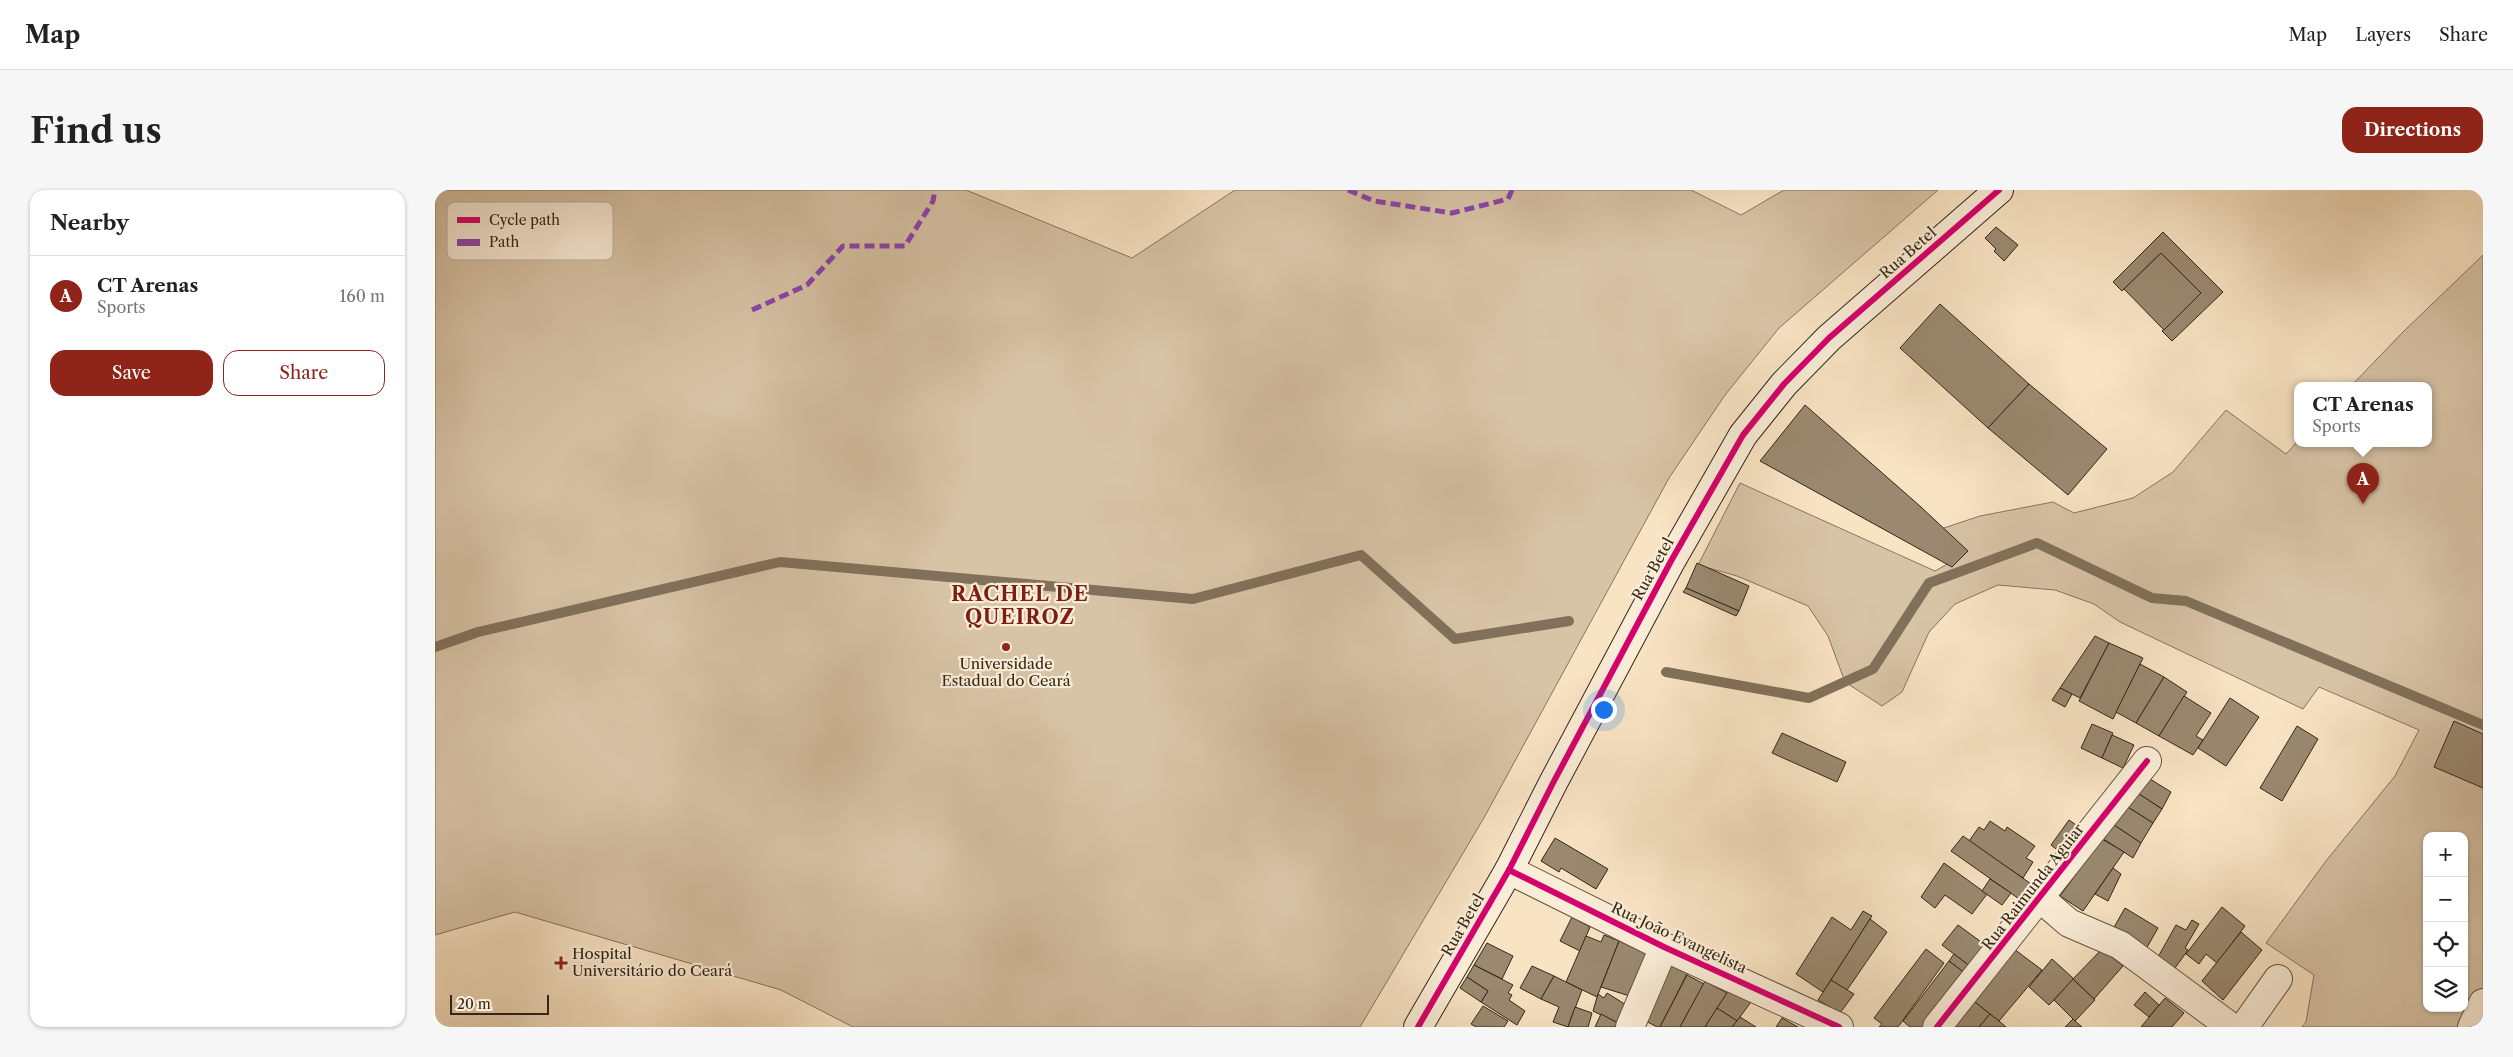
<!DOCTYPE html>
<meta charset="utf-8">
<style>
body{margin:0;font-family:"Libre Caslon Text",serif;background:#f6f6f6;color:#222}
.controls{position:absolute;right:15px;bottom:15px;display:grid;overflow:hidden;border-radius:10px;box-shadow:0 1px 4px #0004}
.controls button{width:45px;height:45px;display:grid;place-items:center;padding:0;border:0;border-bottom:1px solid #e0e0e0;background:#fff;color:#222;font:25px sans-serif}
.scale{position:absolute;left:15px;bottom:12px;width:99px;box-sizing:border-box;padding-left:5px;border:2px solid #342716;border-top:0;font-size:14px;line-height:18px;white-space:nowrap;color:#342716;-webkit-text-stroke:4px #faedd8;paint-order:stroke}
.you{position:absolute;left:1168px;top:519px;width:18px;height:18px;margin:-12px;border:4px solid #fff;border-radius:50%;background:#1a73e8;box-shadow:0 0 0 8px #1a73e833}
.badge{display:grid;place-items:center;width:32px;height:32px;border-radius:50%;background:#8f2418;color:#fff;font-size:16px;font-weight:700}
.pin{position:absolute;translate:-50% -41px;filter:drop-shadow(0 1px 2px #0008)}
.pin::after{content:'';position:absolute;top:26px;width:18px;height:15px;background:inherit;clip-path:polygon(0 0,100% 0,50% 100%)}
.popup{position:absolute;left:1859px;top:192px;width:138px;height:65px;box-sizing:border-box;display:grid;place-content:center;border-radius:10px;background:#fff;filter:drop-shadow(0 1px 4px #0005);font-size:16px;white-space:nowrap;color:#767676}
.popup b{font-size:19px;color:#222}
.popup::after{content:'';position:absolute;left:50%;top:100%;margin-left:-10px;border:10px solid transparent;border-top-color:#fff}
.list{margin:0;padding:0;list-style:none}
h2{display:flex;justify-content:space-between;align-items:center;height:65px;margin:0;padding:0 20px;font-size:21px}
h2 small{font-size:16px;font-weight:400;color:#767676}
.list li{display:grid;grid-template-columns:32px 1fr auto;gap:15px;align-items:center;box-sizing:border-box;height:80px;padding:0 20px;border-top:1px solid #e0e0e0}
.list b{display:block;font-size:19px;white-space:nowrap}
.list p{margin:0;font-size:16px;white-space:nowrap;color:#767676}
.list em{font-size:16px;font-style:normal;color:#767676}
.actions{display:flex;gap:10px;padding:15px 20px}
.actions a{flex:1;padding:11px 0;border:1px solid #8f2418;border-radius:15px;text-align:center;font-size:18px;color:#8f2418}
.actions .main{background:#8f2418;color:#fff}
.icon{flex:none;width:28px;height:28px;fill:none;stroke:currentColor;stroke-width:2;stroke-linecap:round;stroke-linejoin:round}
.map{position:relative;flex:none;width:2048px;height:837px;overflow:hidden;border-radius:15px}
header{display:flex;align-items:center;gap:30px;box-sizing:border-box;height:70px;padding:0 25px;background:#fff;border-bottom:1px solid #e0e0e0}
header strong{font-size:24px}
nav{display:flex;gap:28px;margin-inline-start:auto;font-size:18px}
.intro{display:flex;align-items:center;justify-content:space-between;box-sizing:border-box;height:120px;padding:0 30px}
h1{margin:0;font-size:35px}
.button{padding:12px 22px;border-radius:15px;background:#8f2418;color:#fff;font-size:18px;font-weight:700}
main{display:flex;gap:30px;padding:0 30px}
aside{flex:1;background:#fff;border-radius:15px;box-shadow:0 1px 4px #0004}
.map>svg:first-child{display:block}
</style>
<header>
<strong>Map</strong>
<nav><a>Map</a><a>Layers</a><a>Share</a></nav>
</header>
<div class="intro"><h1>Find us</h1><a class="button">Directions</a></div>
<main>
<aside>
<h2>Nearby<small></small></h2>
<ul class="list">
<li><span class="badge">A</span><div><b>CT Arenas</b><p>Sports</p></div><em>160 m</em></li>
</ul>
<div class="actions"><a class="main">Save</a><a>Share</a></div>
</aside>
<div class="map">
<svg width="2048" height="837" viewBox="0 0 2048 837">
<rect width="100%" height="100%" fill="#f8e3c3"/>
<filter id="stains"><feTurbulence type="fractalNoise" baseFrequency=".004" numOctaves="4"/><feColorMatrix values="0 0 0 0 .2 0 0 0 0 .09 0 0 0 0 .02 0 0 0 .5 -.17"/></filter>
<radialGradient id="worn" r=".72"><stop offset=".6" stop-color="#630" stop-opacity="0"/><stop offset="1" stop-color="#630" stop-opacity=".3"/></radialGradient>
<g fill="#d7c3a6" stroke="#86755e" fill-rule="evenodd">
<polygon points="0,0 531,0 697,68 800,0 1256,0 1306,25 1349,0 1503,0 1344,138 1290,205 1234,288 1050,626 925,837 418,837 346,800 80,722 0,745"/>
<path d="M2048,65V837H1867L1871,832L1879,785L1831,753L1891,671L1960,586L1984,540L1884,497L1868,519L1685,432L1659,414L1620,400L1563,395L1520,414L1494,442L1467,502L1447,516L1410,492L1393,446L1373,416L1302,386L1263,375L1305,293L1500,381L1530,364L1500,341L1545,326L1618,312L1639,323L1698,308L1738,282L1791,220L1851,264L1863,251L1993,253V195H1917L1968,142ZM1992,646H2029V818H1992Z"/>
</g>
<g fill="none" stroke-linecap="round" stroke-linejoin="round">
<g stroke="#81715a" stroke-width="10">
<polyline points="0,457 43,442 345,372 758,409 926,365 1020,449 1134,431"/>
<polyline points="1231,482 1374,508 1438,479 1494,393 1602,353 1717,408 1751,411 2048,535"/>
</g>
</g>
<g fill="#9a8970" stroke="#342716">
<polygon points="1561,37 1583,55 1569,71 1559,61 1561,59 1550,48"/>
<polygon points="1728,42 1788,102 1737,151 1727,141 1766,103 1726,63 1687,101 1678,92"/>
<polygon points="1726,63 1766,103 1729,140 1689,99"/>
<polygon points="1505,114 1594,194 1553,238 1465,158"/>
<polygon points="1594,194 1672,259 1633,305 1553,238"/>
<polygon points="1370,215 1486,317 1533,361 1517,377 1325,271"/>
<polygon points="1262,373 1314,396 1304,421 1251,398"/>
<polygon points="1251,398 1304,421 1301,426 1248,402"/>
<polygon points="1660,446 1674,453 1645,508 1625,498"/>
<polygon points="1674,453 1708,468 1678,529 1644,511"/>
<polygon points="1705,474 1729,487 1701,533 1681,522"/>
<polygon points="1729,487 1752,502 1724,546 1701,533"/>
<polygon points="1625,498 1637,504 1630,517 1617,510"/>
<polygon points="1749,506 1776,523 1761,546 1768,550 1758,565 1724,546"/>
<polygon points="1795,508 1824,527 1791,576 1763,558"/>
<polygon points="2019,531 2048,544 2048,598 1999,577"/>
<polygon points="1657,534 1678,543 1667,568 1646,558"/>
<polygon points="1862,536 1883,549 1847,611 1825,598"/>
<polygon points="1347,543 1411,572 1402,592 1337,563"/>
<polygon points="1677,545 1699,555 1688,578 1667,568"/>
<polygon points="1707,584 1736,602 1727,619 1698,600"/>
<polygon points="1698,600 1727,619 1718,633 1688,614"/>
<polygon points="1688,614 1718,633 1706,653 1676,633"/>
<polygon points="1634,630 1644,637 1625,662 1616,655"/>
<polygon points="1555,631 1570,641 1572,637 1600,656 1591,668 1598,672 1588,688 1534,651 1544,637 1549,640"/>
<polygon points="1673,631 1706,653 1698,668 1662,645"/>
<polygon points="1528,646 1599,696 1587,711 1516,661"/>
<polygon points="1120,648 1173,679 1161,699 1126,678 1124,682 1106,671"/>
<polygon points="1667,649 1689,662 1648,721 1625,706"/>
<polygon points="1509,673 1552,704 1537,724 1510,705 1500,718 1486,707"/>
<polygon points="1678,678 1686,684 1673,711 1660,704"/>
<polygon points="1555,689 1576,703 1567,715 1547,701"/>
<polygon points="1787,717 1810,736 1782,773 1771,764 1764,774 1751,764"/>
<polygon points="1690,718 1723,738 1711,759 1678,739"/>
<polygon points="1428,721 1437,726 1388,802 1361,784 1397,727 1416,740"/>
<polygon points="1137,727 1155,737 1145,761 1125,751"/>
<polygon points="1435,729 1452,742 1412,800 1396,790"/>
<polygon points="1757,730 1764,734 1750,758 1753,760 1740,778 1723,767 1741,735 1751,740"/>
<polygon points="1523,735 1553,757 1536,777 1507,755"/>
<polygon points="1806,742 1827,760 1788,810 1767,791"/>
<polygon points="1169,745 1184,751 1162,807 1131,792 1151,746 1166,752"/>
<polygon points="1184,751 1219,767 1201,808 1166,797"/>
<polygon points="1052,753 1078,766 1067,789 1039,775"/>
<polygon points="1491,759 1509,773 1463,837 1444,837 1447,834 1439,828"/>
<polygon points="1579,759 1607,780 1564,831 1536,809"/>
<polygon points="1667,759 1688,776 1659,809 1638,789"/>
<polygon points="1519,764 1536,777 1531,784 1514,771"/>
<polygon points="1617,769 1639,789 1614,815 1594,797"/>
<polygon points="1230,770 1253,782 1225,837 1222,837 1209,830"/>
<polygon points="1514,771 1531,784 1489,837 1475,837 1468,831"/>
<polygon points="1039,775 1078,795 1073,803 1077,805 1074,810 1090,821 1082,835 1046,812 1053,801 1032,787"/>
<polygon points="1097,776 1119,786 1106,809 1085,798"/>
<polygon points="1252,785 1269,794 1245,837 1225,837"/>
<polygon points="1119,786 1147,800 1133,837 1118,832 1124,817 1106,809"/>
<polygon points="1032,787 1053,801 1046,812 1025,798"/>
<polygon points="1638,789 1660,810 1640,831 1619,810"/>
<polygon points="1396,790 1419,804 1405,823 1383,810"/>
<polygon points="1270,791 1292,803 1270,837 1245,837"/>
<polygon points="1294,800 1316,812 1302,831 1282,818"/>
<polygon points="1710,802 1724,815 1714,827 1699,815"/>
<polygon points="1172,803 1196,818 1187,835 1158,821 1163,804 1169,808"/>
<polygon points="1730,808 1749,823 1737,837 1706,837"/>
<polygon points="1536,809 1555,824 1544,837 1511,837"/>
<polygon points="1048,816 1073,831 1069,837 1041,837 1036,834"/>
<polygon points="1140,817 1157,823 1153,837 1133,837"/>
<polygon points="1282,818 1302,831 1297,837 1270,837"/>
<polygon points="1166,824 1183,833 1181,837 1160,837"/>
<polygon points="1555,824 1564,831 1571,837 1544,837"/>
<polygon points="1305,827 1321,837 1297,837"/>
<polygon points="1347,828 1363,837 1341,837"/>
<polygon points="1638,829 1640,831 1647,837 1630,837"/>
</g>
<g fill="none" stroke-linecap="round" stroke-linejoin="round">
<defs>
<g id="street">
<polyline points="1074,680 1229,757 1404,837"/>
<polyline points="1605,708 1634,733 1685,755 1796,837"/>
<polyline points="1195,837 1229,757"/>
<polyline points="1502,837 1712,571"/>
<polyline points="1809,837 1843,789"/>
<polyline points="2037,837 2048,813"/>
</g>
<polyline id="secondary" points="983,837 1074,680 1118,593 1236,371 1308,245 1349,194 1394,148 1564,0"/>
</defs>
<use href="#street" stroke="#655641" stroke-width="30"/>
<use href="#secondary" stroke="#342716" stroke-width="30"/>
<use href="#street" stroke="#faedd8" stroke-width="28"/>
<use href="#secondary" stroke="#faedd8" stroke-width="28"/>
<g stroke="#8e44ad" stroke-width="5" stroke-dasharray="10 5" stroke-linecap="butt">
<polyline points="913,0 939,11 1017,23 1073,9 1077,0"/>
<polyline points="317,120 372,95 408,56 470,56 498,11 500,0"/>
</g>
<defs>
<g id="cycleway">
<polyline points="1074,680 1229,757 1404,837"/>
<polyline points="983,837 1074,680 1118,593 1236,371 1308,245 1349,194 1394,148 1564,0"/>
<polyline points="1502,837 1712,571"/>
</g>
</defs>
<use href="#cycleway" stroke="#faedd8" stroke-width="9"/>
<use href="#cycleway" stroke="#d6006c" stroke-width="6"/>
</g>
<g fill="#8f2418" stroke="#faedd8" stroke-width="2">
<circle cx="571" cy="457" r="5"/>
<path d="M123.5 765.5h5v5h5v5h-5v5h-5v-5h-5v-5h5z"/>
</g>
<g text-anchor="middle" stroke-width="4.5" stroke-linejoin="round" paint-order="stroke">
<g font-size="15" fill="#342716" stroke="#faedd8">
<text transform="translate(1473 63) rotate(-41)" y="5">Rua Betel</text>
<text transform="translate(1218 379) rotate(-61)" y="5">Rua Betel</text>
<text transform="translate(1598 697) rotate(-52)" y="5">Rua Raimunda Aguiar</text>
<text transform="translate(1028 735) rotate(-60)" y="5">Rua Betel</text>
<text transform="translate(1244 748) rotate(25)" y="5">Rua João Evangelista</text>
</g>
<g font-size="15" fill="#342716" stroke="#faedd8">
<text x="571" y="479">Universidade<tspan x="571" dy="17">Estadual do Ceará</tspan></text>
<text x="137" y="769" text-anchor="start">Hospital<tspan x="137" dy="17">Universitário do Ceará</tspan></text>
</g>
<g font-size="20" font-weight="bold" letter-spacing="1" fill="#7a1f14" stroke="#faedd8">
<text x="585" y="411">RACHEL DE<tspan x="585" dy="23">QUEIROZ</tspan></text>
</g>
</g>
<rect x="12" y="12" width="166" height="58" rx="8" fill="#faedd8" stroke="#bfb29e" stroke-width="1"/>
<rect x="22" y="27" width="23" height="6" fill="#d6006c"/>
<rect x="22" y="49" width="23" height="7" fill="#8e44ad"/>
<g font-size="14" fill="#342716">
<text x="54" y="35">Cycle path</text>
<text x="54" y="57">Path</text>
</g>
<rect width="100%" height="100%" filter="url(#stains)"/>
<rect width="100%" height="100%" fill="url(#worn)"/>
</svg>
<div class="controls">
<button>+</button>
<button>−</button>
<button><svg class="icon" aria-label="locate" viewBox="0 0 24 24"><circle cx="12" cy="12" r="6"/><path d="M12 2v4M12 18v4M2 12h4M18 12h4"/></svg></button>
<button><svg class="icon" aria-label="layers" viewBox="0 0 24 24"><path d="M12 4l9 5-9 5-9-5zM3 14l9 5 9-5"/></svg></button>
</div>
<div class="scale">20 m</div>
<div class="you"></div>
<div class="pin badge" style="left:1928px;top:314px">A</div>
<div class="popup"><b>CT Arenas</b>Sports</div>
</div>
</main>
